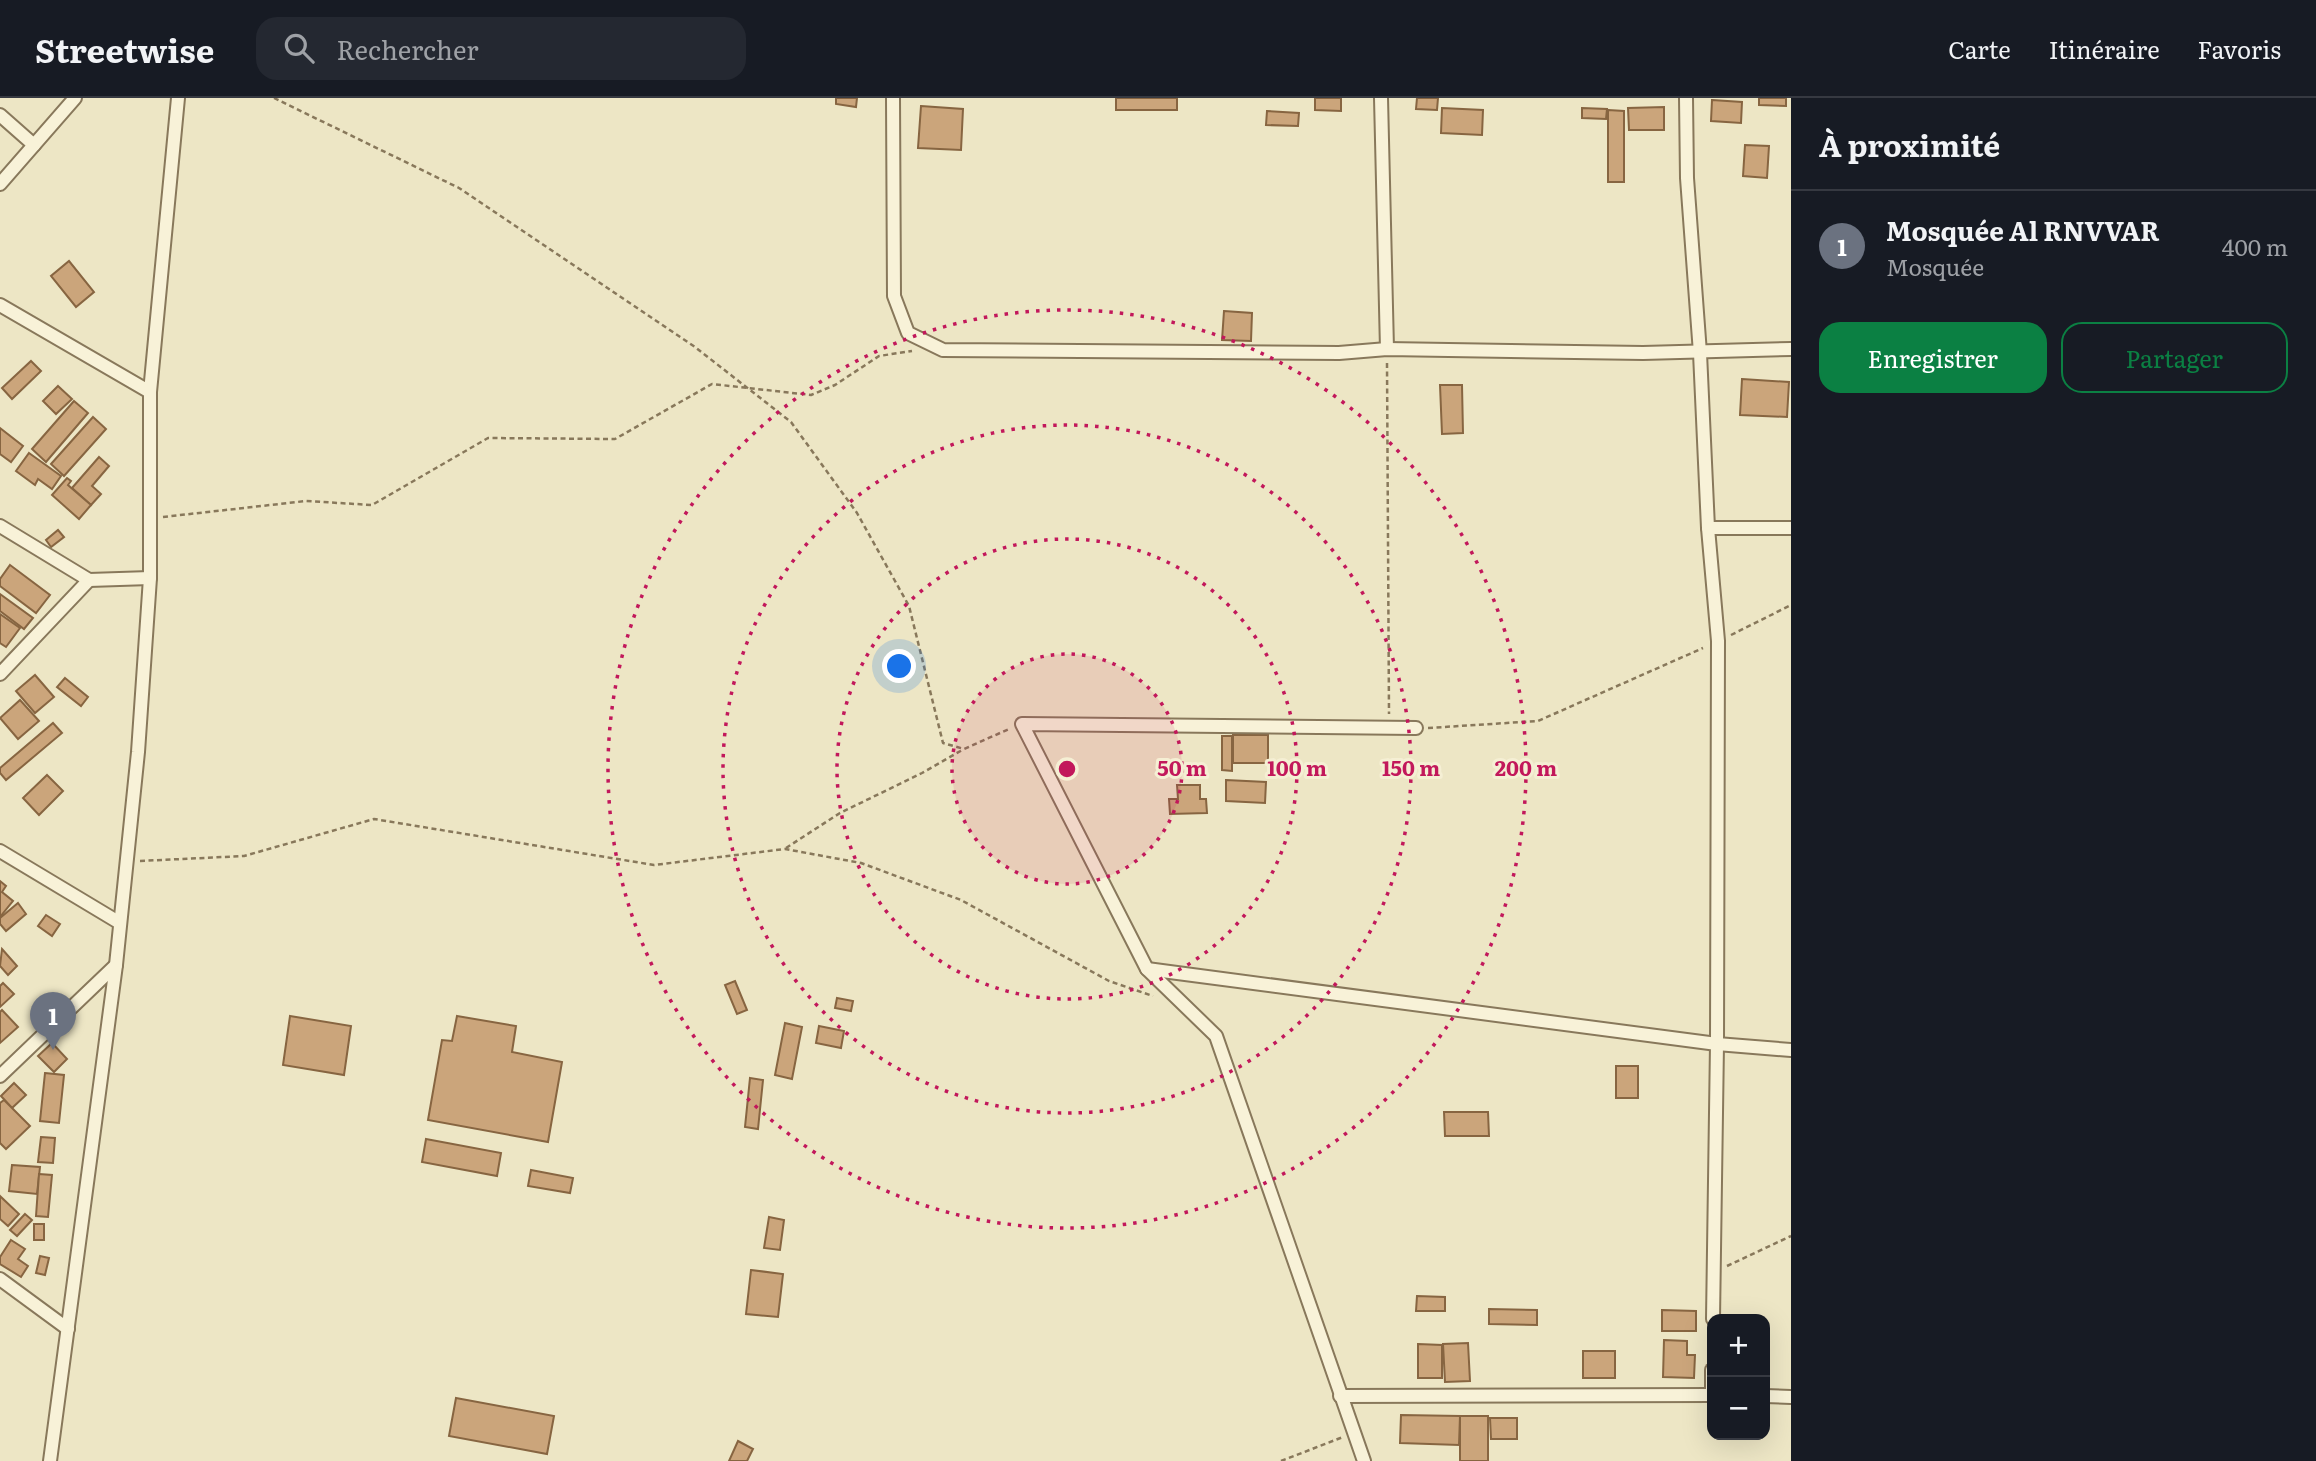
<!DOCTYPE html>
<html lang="fr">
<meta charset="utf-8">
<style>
body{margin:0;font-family:Literata,serif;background:#242831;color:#f1f3f6}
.controls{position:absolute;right:21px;bottom:21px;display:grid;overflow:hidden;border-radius:14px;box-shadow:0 7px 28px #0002}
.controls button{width:63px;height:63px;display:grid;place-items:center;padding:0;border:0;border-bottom:2px solid #363941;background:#171b24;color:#f1f3f6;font:35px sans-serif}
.you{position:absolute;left:900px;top:569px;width:24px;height:24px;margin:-18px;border:5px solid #fff;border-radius:50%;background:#1a73e8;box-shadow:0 0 0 10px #1a73e833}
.badge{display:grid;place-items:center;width:46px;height:46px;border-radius:50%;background:#0b8043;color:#fff;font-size:23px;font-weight:700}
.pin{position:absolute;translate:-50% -58px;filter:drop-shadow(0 2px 4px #0008)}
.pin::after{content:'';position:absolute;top:37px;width:24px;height:21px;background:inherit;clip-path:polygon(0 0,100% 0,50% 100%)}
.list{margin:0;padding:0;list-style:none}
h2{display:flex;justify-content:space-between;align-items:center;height:91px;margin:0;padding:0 28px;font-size:30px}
h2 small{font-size:23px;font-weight:400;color:#9ea1a6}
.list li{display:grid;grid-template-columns:46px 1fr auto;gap:21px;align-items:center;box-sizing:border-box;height:112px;padding:0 28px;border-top:2px solid #363941}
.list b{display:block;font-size:26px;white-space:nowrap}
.list p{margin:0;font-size:23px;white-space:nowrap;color:#9ea1a6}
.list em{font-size:23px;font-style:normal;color:#9ea1a6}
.actions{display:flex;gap:14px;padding:21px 28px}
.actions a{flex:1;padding:16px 0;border:2px solid #0b8043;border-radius:21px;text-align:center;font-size:24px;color:#0b8043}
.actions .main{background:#0b8043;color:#fff}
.icon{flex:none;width:38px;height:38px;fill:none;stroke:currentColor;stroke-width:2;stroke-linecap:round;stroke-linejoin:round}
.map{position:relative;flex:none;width:1791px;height:1363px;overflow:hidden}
header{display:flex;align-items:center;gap:42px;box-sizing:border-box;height:98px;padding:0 35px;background:#171b24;border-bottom:2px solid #363941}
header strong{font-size:33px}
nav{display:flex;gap:38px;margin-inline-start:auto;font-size:24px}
.search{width:490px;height:63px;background:#242831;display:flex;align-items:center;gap:18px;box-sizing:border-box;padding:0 24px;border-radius:21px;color:#9ea1a6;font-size:26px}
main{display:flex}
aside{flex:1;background:#171b24}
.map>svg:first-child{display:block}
</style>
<header>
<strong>Streetwise</strong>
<div class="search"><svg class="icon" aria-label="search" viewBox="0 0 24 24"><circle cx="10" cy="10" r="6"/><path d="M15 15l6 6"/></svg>Rechercher</div>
<nav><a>Carte</a><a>Itinéraire</a><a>Favoris</a></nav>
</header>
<main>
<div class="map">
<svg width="1791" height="1363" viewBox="0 0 1791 1363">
<rect width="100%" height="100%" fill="#ede6c5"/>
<g fill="#cba57b" stroke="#876541" stroke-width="2">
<polygon points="836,0 857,0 856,9 836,6"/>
<rect x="1116" y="0" width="61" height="12"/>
<polygon points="1315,0 1341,0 1341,13 1315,12"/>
<polygon points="1417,0 1438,0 1437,12 1416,11"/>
<polygon points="1759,0 1786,0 1786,8 1759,7"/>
<polygon points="1712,2 1742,4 1741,25 1711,23"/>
<polygon points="921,8 963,11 961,52 918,50"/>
<polygon points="1664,9 1664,32 1629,32 1628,10"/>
<polygon points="1442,10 1483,12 1482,37 1441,35"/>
<polygon points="1582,10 1607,11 1606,21 1582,20"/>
<polygon points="1608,12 1624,13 1624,84 1608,84"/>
<polygon points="1267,13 1299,15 1298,28 1266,27"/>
<polygon points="1745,47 1769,48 1767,80 1743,78"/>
<polygon points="69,163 94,194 76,209 51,178"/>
<polygon points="1224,213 1252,215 1251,243 1222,242"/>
<polygon points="31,263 41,273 12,301 2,290"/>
<polygon points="1742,281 1789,284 1787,319 1740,317"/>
<polygon points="1440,287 1462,287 1463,335 1442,336"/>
<polygon points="58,288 72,301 56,316 43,303"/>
<polygon points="74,303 88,315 46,364 32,351"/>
<polygon points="93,319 106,331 64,378 51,366"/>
<polygon points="0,330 23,348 11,364 0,356"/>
<polygon points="29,355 61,378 52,391 38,381 35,387 16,373"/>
<polygon points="99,359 109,368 92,388 101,396 91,407 72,390"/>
<polygon points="67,380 71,383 68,387 91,407 79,421 52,397"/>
<polygon points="58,432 64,439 51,449 46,442"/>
<polygon points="10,467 50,497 36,515 0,488 0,481"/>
<polygon points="0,496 33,520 24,531 0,513"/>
<polygon points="0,516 20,530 6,549 0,545"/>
<polygon points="35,577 54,599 35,615 16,593"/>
<polygon points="65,580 88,599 81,608 57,589"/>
<polygon points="20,602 39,623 18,641 0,620"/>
<polygon points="53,625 62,635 6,682 0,675 0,670"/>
<rect x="1233" y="637" width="35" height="28"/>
<polygon points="1222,638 1232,638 1232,673 1222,672"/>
<polygon points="47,677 63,693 39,717 23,700"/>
<polygon points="1226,682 1266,684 1265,705 1226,703"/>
<polygon points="1177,687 1200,687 1200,701 1206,701 1207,715 1170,716 1169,701 1178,701"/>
<polygon points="0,783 6,788 2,794 13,803 0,819"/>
<polygon points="18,805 26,816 6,833 0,826 0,820"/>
<polygon points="46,817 60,826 52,838 38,828"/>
<polygon points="2,851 17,868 8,877 0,868"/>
<polygon points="735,883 747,912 737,916 725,887"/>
<polygon points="3,885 14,896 0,909 0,888"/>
<polygon points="837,900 853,903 851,913 835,910"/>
<polygon points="2,912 18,929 0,945 0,914"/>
<polygon points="290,918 351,928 344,977 283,967"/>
<polygon points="457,918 516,928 512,954 562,964 548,1044 428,1022 442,942 452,943"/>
<polygon points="785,925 802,929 792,981 775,977"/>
<polygon points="819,928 844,933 841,950 816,945"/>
<polygon points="52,945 67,961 54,974 38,958"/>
<rect x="1616" y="968" width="22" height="32"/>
<polygon points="45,975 64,977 59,1025 40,1023"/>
<polygon points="750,980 763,982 758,1031 745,1029"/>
<polygon points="14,985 26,997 12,1010 1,998"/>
<polygon points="4,1002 30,1028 6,1051 0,1045 0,1005"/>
<polygon points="1444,1014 1488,1014 1489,1038 1445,1038"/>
<polygon points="41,1039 55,1040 53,1065 38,1064"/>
<polygon points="426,1041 501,1055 497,1078 422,1064"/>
<polygon points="12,1067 40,1069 37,1096 9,1093"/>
<polygon points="531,1072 573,1080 570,1095 528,1088"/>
<polygon points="39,1076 52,1077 48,1119 36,1118"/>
<polygon points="0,1098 19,1116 8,1128 0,1121"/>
<polygon points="25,1116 32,1122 17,1138 10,1132"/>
<polygon points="769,1119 784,1122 780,1152 764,1150"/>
<rect x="34" y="1126" width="10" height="16"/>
<polygon points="11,1142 25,1151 18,1161 28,1168 21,1179 0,1166 0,1159"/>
<polygon points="40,1158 49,1160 45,1177 36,1175"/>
<polygon points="751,1172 783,1176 778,1219 746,1216"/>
<polygon points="1417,1198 1445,1199 1445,1213 1416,1213"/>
<polygon points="1489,1211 1537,1212 1537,1227 1489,1226"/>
<polygon points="1662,1212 1696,1213 1696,1233 1662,1233"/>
<polygon points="1664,1242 1687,1243 1687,1257 1695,1257 1694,1280 1663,1279"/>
<polygon points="1468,1245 1470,1283 1445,1284 1443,1246"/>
<polygon points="1418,1246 1442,1247 1442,1280 1418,1280"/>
<rect x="1583" y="1253" width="32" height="27"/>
<polygon points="456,1300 554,1318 547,1356 449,1338"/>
<polygon points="1401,1317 1460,1318 1459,1347 1400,1345"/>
<rect x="1460" y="1318" width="28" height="45"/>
<polygon points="1490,1320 1517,1320 1517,1341 1491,1341"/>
<polygon points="738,1343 753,1351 747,1363 729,1363"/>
</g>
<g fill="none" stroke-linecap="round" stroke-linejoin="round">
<defs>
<g id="street">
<polyline points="893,0 894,198 908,235 943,252 1339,255 1387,251 1643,255 1791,251"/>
<polyline points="1381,0 1387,251"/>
<polyline points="1686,0 1687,80 1700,255 1708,430 1718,543 1717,946 1713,1221"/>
<polyline points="0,17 34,47"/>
<polyline points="0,86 75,0"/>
<polyline points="0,207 150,294"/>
<polyline points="0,428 89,482 150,480"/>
<polyline points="1708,430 1791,430"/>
<polyline points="0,576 89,482"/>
<polyline points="0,753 120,825"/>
<polyline points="1147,871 1717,946 1791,952"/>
<polyline points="0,978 116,867"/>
<polyline points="0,1181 68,1231"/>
<polyline points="1712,1297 1712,1272"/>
<polyline points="1340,1298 1712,1297"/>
<polyline points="1765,1298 1791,1299"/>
<polyline points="50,1363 116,867 138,654 150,480 150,294 178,0"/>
<polyline points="1364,1363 1216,938 1147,871 1022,626 1416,630"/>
</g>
</defs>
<use href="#street" stroke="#88785b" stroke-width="16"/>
<g stroke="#88785b" stroke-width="2.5" stroke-dasharray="5 3.5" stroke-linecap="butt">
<polyline points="274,0 459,90 695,249 791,324 857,415 909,508 943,645 964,651 1009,631"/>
<polyline points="1387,265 1389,616"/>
<polyline points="163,419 306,403 372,407 488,340 615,341 712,286 811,297 835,287 879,258 912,253"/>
<polyline points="1731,537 1791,507"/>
<polyline points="1428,630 1538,623 1703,550"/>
<polyline points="786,750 840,715 922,675 964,651"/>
<polyline points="140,763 244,758 374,721 654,767 785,751 861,765 961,802 1109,883 1153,898"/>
<polyline points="1727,1168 1791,1138"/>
<polyline points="1281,1363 1343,1339"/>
</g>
<use href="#street" stroke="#f8f2d8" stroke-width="12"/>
</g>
<circle cx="1067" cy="671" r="115" fill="#c2185b" fill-opacity=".12"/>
<g fill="none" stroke="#c2185b" stroke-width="3.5" stroke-dasharray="3.5 7">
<circle cx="1067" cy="671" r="115"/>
<circle cx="1067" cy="671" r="230"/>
<circle cx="1067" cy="671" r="344"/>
<circle cx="1067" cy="671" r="459"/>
</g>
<circle cx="1067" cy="671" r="10" fill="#c2185b" stroke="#f5efd4" stroke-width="3.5"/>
<g font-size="21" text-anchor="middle" font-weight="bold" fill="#c2185b" stroke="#f5efd4" stroke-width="6" stroke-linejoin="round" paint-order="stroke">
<text x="1182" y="678">50 m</text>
<text x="1297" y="678">100 m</text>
<text x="1411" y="678">150 m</text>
<text x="1526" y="678">200 m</text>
</g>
</svg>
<div class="controls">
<button>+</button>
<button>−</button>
</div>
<div class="you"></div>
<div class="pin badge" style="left:53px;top:952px;background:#6b7280">1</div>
</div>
<aside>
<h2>À proximité<small></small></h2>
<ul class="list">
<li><span class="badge" style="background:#6b7280">1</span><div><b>Mosquée Al RNVVAR</b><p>Mosquée</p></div><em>400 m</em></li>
</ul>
<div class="actions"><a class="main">Enregistrer</a><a>Partager</a></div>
</aside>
</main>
